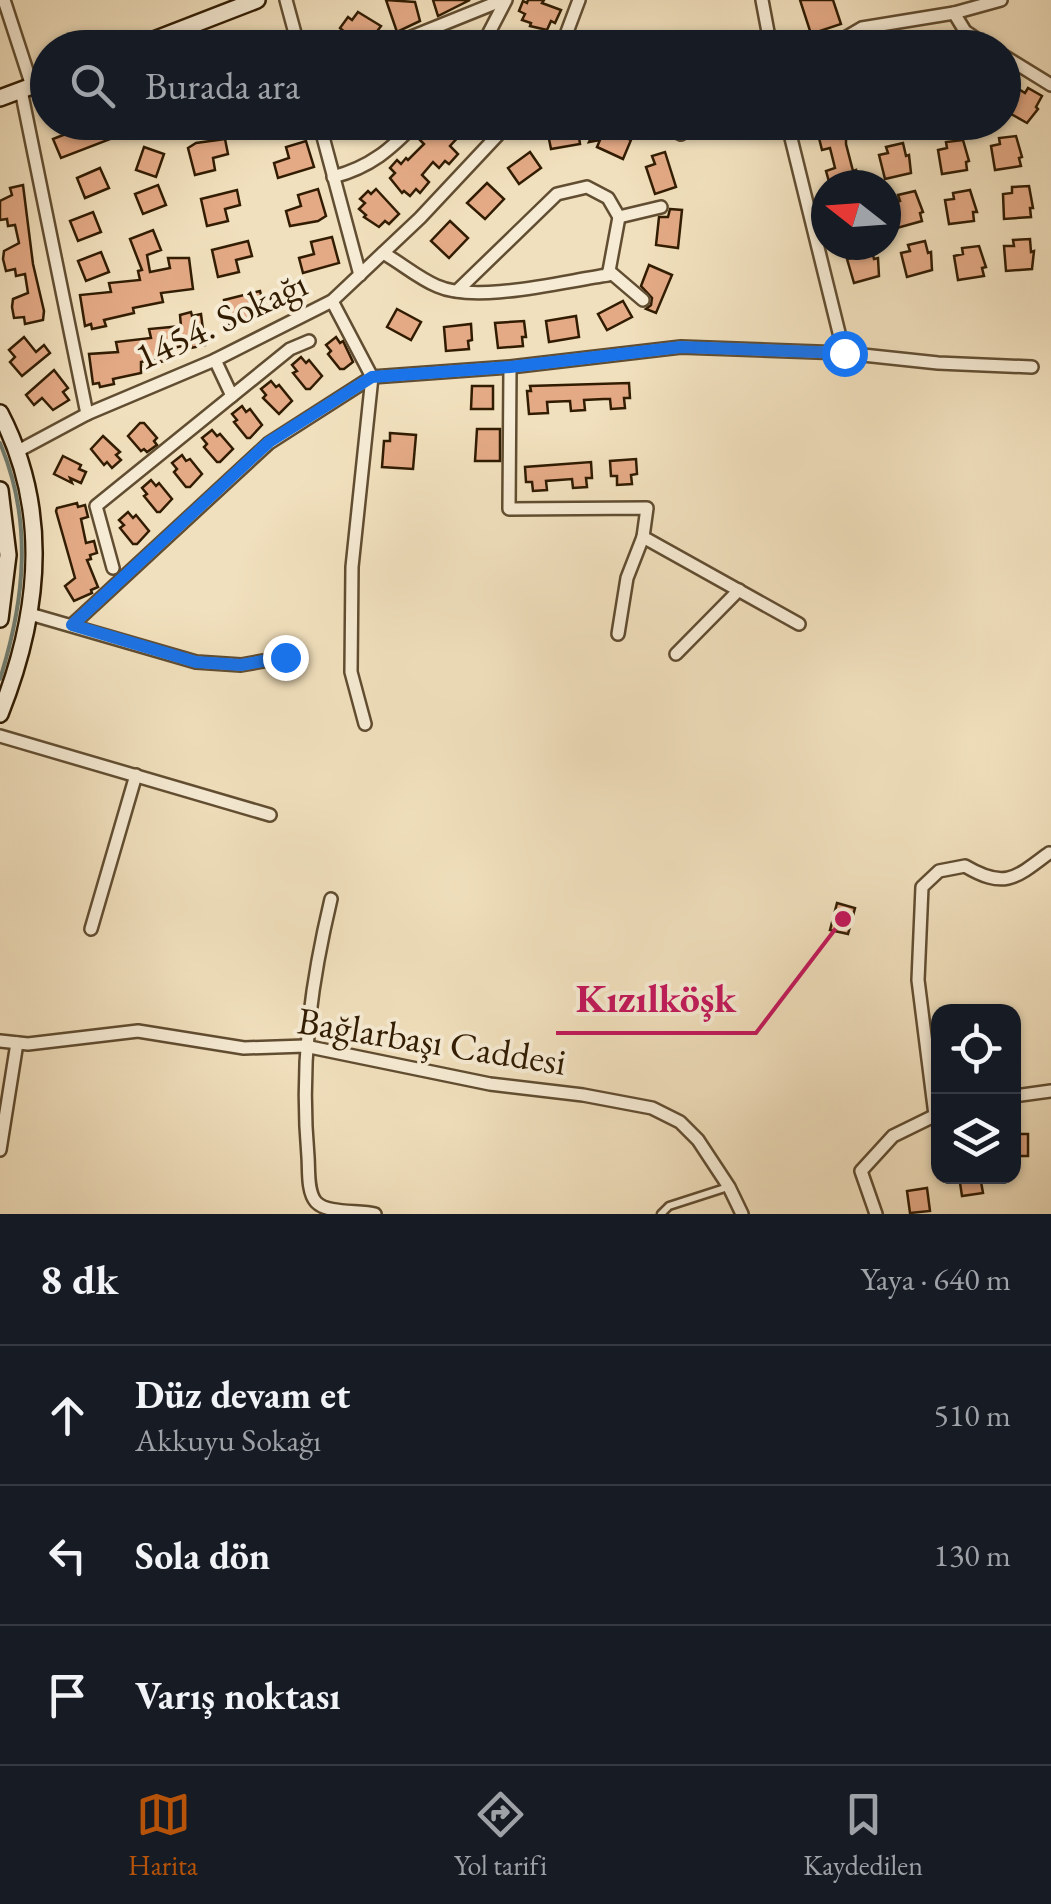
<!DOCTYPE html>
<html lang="tr">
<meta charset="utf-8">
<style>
body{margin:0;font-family:"EB Garamond",serif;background:#20242c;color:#f1f3f6}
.controls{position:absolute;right:30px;bottom:30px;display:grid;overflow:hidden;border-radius:20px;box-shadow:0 2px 8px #0004}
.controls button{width:90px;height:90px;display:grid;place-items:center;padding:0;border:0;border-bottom:2px solid #363941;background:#171b24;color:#f1f3f6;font:50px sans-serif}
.compass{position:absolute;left:811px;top:170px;width:90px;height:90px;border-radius:50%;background:#171b24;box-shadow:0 2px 8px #0004;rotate:287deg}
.stop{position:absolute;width:30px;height:30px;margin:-22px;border:8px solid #1a73e8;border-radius:50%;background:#fff}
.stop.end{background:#1a73e8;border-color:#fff;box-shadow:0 2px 10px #0008}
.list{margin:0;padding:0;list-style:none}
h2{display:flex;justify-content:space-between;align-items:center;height:130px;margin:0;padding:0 40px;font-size:42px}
h2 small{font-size:32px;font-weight:400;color:#9ea1a6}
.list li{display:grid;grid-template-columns:65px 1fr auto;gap:30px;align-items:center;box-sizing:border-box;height:140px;padding:0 40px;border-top:2px solid #363941}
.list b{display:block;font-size:38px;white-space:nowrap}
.list p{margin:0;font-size:32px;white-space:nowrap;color:#9ea1a6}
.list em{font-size:32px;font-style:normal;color:#9ea1a6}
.icon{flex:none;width:55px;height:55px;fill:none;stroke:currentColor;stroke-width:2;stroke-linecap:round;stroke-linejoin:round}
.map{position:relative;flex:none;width:1051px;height:1214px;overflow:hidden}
.search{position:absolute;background:#171b24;box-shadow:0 2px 8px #0004;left:30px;right:30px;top:30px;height:110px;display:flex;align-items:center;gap:25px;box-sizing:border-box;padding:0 35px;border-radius:55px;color:#9ea1a6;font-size:38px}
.sheet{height:550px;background:#171b24}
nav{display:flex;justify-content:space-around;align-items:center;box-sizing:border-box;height:140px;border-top:2px solid #363941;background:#171b24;font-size:28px;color:#9ea1a6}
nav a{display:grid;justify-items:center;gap:5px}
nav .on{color:#b45309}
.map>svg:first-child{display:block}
</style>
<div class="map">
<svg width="1051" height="1214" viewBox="0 0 1051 1214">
<rect width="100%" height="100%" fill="#f1e0bd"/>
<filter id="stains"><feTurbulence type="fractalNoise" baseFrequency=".002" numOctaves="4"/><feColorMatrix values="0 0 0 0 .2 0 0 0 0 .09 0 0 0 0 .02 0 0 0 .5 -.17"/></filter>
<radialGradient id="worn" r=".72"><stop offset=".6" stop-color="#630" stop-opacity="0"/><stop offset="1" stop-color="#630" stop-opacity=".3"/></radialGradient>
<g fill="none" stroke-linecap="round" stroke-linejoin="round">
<path stroke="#717c6e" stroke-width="4" d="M0,443C33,521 25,600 0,679"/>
</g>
<g fill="#e4aa86" stroke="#311c02" stroke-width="2.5">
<polygon points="386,0 415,2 420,21 397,32"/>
<polygon points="433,0 470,0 438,16"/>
<polygon points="528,0 544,0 542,3 561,10 555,23 551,21 547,30 530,26 531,23 522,20 525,14 519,11 523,1 527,3"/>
<polygon points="800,0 833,0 841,24 811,34"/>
<polygon points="358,12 381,26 375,34 380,38 374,46 370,44 363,48 340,28 348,17 352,20"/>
<polygon points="931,32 932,48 915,48 914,33"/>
<polygon points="1017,88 1025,93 1028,88 1042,96 1036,107 1038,109 1027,123 1004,110"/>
<polygon points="96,122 152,122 152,123 61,158 53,139"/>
<polygon points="442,122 489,122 479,134 475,130 469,137 463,132 450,146 458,154 449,164 445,161 439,168 433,162 422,175 429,182 420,193 416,189 410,196 404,191 402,193 390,178 395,173 390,168 397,160 401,164 406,158 408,160 424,144 419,139 427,132 430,135"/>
<polygon points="829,122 846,125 846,144 853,171 856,170 857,185 830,185 826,171 835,168 830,148 822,150 816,126"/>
<polygon points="577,123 580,144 551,149 547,129"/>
<polygon points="597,125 631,140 623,159 597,147 600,140 589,142"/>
<polygon points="1016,136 1022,157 1019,158 1021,166 995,170 991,146 1000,144 999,138"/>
<polygon points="225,139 228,154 213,158 215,170 195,175 188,148 196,143"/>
<polygon points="963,140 969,161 966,162 967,170 942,174 938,150 947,148 946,142"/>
<polygon points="306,141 314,167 278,178 274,163 289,158 286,147"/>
<polygon points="903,143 906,156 909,155 911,173 885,179 879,155 888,153 886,147"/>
<polygon points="144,147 164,154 156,177 136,170"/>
<polygon points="530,152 541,168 519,184 508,168"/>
<polygon points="665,152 676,187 655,194 646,167 655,164 652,156"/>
<polygon points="100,168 109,188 85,198 77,178"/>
<polygon points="487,183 504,199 485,219 467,203"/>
<polygon points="23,185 33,264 44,311 43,320 25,324 24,317 14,318 12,307 13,299 28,293 25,274 16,276 15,269 6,271 3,259 4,251 19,243 15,225 8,226 7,219 0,220 0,201 12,195 10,188"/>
<polygon points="158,185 166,205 143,214 135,194"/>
<polygon points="1029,186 1033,208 1030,208 1031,217 1004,219 1003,194 1012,193 1012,187"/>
<polygon points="318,189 326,216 318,221 290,226 286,211 301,206 298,195"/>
<polygon points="376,189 399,214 389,224 385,221 379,227 364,217 366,215 359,209 365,203 360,199 368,191 371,194"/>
<polygon points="237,190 240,205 225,209 228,221 207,226 201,199"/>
<polygon points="970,190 977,212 973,212 974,221 949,224 945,200 954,199 953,193"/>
<polygon points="915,191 923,212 920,213 922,221 897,228 891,204 900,201 898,195"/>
<polygon points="670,209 682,210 678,248 656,245 659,217 668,217"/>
<polygon points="93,212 101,232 78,241 70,221"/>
<polygon points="450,221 468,238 449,258 431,241"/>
<polygon points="153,230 161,250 147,255 150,272 170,268 168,258 189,258 193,289 161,293 163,302 133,308 134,313 104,320 106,326 92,329 91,324 85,326 80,295 111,292 109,283 140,280 138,271 142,270 130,239"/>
<polygon points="332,237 339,263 303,273 299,258 314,254 311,242"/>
<polygon points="1030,239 1031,252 1034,251 1032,269 1006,271 1004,246 1014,246 1013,240"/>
<polygon points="248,241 252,256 236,260 239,272 218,277 212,250"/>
<polygon points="925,241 928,253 931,252 932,270 907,277 901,253 910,251 908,245"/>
<polygon points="979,246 986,267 982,268 984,276 958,280 954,256 963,254 962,248"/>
<polygon points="871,247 874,259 878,258 879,276 854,283 847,259 856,257 855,251"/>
<polygon points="101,252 109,272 86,281 78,261"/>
<polygon points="649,265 672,275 656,313 646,309 651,305 652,298 641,286"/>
<polygon points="260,291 264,307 248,310 251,322 230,327 224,300"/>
<polygon points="623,301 632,317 607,330 598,314"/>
<polygon points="397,309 421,322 411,340 387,327"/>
<polygon points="191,312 192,316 201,314 205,345 191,348 191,344 173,348 174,359 160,362 159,358 141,362 141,373 113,379 114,384 100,387 99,383 93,384 89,354 118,352 116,342 151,338 149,329 181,326 180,315"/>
<polygon points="576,316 579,337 549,342 546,321"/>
<polygon points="524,321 526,337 522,337 523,346 498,348 495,323"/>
<polygon points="471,324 472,340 468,341 469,349 446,351 444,327"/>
<polygon points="24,337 36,352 44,345 50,353 22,376 10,362 15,357 9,350"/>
<polygon points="336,337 340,343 343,341 353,362 344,369 340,369 328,354 331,351 326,345"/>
<polygon points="301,357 306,363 309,360 322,376 310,389 306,389 293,373 297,371 292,365"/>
<polygon points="54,370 68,388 63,392 69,400 53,410 42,398 34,405 26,395"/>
<polygon points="271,381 276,387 279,385 292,401 279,414 263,398 266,395 261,389"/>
<polygon points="629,383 630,398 624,398 625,408 611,409 610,399 604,399 584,400 585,410 571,411 570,401 547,402 548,413 529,414 527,391 531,391 530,386"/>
<polygon points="472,386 493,386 493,409 471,409"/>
<polygon points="242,406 246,412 250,409 262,425 250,438 247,438 234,422 237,420 232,414"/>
<polygon points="140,423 144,423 157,438 154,441 157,445 147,452 144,449 141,451 128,436"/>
<polygon points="477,429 500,429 500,461 475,461"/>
<polygon points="212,430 217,436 220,434 233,449 220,462 217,462 204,447 207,444 202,438"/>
<polygon points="390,433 416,435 413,469 382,467 384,441 390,441"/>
<polygon points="103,436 120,452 116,455 121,460 112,468 107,462 104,465 91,449"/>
<polygon points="182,455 186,461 190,459 202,474 190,487 186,487 174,472 177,469 172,463"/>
<polygon points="63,456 81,465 79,469 86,472 81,483 70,478 72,483 54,474"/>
<polygon points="636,459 637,474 631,475 632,484 617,485 617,476 611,476 610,461"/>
<polygon points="591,462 592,478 586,478 587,487 573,488 572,479 546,481 547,490 533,491 532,482 526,482 525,467"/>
<polygon points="151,480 156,486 159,483 172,499 160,512 157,512 144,496 147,494 142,488"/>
<polygon points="77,503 78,507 85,505 88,517 81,519 86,543 94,541 97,553 90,555 91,559 87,560 98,587 91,590 92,593 74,601 65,586 75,578 56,511 57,508"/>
<polygon points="128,512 133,518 136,515 149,531 137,544 133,544 120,528 124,525 119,520"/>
<polygon points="837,903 855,908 848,934 830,930"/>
<rect x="1014" y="1134" width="14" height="22"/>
<polygon points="959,1176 980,1176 983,1193 962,1196"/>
<polygon points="927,1188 930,1211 910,1213 907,1191"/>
</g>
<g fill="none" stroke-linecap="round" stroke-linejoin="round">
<defs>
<polyline id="lane" points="661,1214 669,1206 728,1187"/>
<g id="street">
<polyline points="4,0 32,86"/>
<polyline points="286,0 299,48"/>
<polyline points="762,0 771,48"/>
<polyline points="954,13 965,31 990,48"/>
<polyline points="430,31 444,48"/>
<polyline points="384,48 503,0"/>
<polyline points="481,48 506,0"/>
<polyline points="561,48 579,0"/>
<polyline points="828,48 862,28 954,13 1001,0"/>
<polyline points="1004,56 1051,85"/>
<polyline points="21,90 87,414"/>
<polyline points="319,122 360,275"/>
<polyline points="656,122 681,134 701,122"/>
<polyline points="787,122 844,353"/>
<path d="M333,177C371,167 391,149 417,122"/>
<polyline points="619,217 661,207"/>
<path d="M383,253C401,263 418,278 437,286C477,304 564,281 608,275L609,271"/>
<polyline points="609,271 643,300"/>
<polyline points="457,291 557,194 587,187 608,198 619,217 609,271"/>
<polyline points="332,301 372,377 352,567 351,672 365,724"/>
<polyline points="215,360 232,396"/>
<polyline points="510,367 509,509 647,508 643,537 799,624"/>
<polyline points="18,451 87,414 215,360 332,301 420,218 510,122"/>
<polyline points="113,568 96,506 290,349 309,341"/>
<polyline points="30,614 196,662 241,665 285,657"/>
<polyline points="72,625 269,443 372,377 510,367 681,347 844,353 938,363 1032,367"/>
<polyline points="618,634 627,578 643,537"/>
<polyline points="676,654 739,590"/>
<polyline points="0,736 270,815"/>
<path d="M331,899C310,987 300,1066 308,1157C309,1170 307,1192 316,1202C327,1214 359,1210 375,1214"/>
<polyline points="91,929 136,775"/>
<polyline points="0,1041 28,1044 138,1031 244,1048 305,1046 490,1084 583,1095 652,1108 680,1122 698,1140 729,1187 742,1214"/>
<polyline points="1014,1096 1051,1091"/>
<path d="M935,1115L918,980L922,887L939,871L965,866C1004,889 1015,879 1049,853"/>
<polyline points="0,1150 17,1043"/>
<polyline points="876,1214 861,1171 893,1136 938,1114"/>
</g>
<g id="secondary">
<polyline points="133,48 257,0"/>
<polyline points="0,98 48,80"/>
<path d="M0,413C51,511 40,614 0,714"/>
<polyline points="0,490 8,555 0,619"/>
</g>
</defs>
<use href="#lane" stroke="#614d31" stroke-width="11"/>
<use href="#street" stroke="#614d31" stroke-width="16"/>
<use href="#secondary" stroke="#311c02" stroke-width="20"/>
<use href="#lane" stroke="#f6ebd4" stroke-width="6"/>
<use href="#street" stroke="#f6ebd4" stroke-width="11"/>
<use href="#secondary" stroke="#f6ebd4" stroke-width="15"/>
</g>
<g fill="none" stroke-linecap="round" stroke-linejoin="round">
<polyline stroke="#1a73e8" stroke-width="12" points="285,657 241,665 196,662 72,625 269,442 372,377 510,367 681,347 844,353"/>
</g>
<g text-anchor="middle" stroke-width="8" stroke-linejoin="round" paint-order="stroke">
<g font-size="38" fill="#311c02" stroke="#f6ebd4">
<text transform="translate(221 320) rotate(-25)" y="13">1454. Sokağı</text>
<text transform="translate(432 1041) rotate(9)" y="13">Bağlarbaşı Caddesi</text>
</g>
</g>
<path fill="none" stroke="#c2185b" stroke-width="4" d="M843 919L756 1033H556"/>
<circle fill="#c2185b" stroke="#f6ebd4" stroke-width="4" cx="843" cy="919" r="10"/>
<g font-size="40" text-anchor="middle" font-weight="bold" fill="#c2185b" stroke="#f6ebd4" stroke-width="8" stroke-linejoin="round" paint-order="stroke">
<text x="656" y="1012">Kızılköşk</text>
</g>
<rect width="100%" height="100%" filter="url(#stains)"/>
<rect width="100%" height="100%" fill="url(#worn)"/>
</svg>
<div class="controls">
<button><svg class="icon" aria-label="locate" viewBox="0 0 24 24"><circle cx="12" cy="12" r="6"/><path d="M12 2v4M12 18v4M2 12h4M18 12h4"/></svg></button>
<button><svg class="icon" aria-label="layers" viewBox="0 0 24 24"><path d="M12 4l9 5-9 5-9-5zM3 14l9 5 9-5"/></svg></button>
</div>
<svg class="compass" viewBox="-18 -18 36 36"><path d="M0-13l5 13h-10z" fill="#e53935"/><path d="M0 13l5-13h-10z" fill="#9ea1a6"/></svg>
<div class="stop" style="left:844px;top:353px"></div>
<div class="stop end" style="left:285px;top:657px"></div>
<div class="search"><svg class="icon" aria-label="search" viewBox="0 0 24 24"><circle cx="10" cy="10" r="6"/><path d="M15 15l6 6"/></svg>Burada ara</div>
</div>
<section class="sheet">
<h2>8 dk<small>Yaya · 640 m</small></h2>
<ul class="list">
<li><svg class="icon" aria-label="ahead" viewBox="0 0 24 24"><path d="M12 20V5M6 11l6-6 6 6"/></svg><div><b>Düz devam et</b><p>Akkuyu Sokağı</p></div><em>510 m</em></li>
<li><svg class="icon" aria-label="left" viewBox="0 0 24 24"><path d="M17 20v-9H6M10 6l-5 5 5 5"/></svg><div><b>Sola dön</b></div><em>130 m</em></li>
<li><svg class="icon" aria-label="arrive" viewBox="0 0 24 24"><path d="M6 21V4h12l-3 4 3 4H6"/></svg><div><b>Varış noktası</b></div></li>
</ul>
</section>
<nav>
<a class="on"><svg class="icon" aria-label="map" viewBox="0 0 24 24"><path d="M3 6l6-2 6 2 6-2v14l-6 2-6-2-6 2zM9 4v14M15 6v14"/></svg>Harita</a>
<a><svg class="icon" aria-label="directions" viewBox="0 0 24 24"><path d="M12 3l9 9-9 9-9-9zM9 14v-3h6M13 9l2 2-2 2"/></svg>Yol tarifi</a>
<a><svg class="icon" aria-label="saved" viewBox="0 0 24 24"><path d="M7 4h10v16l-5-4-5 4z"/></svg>Kaydedilen</a>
</nav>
